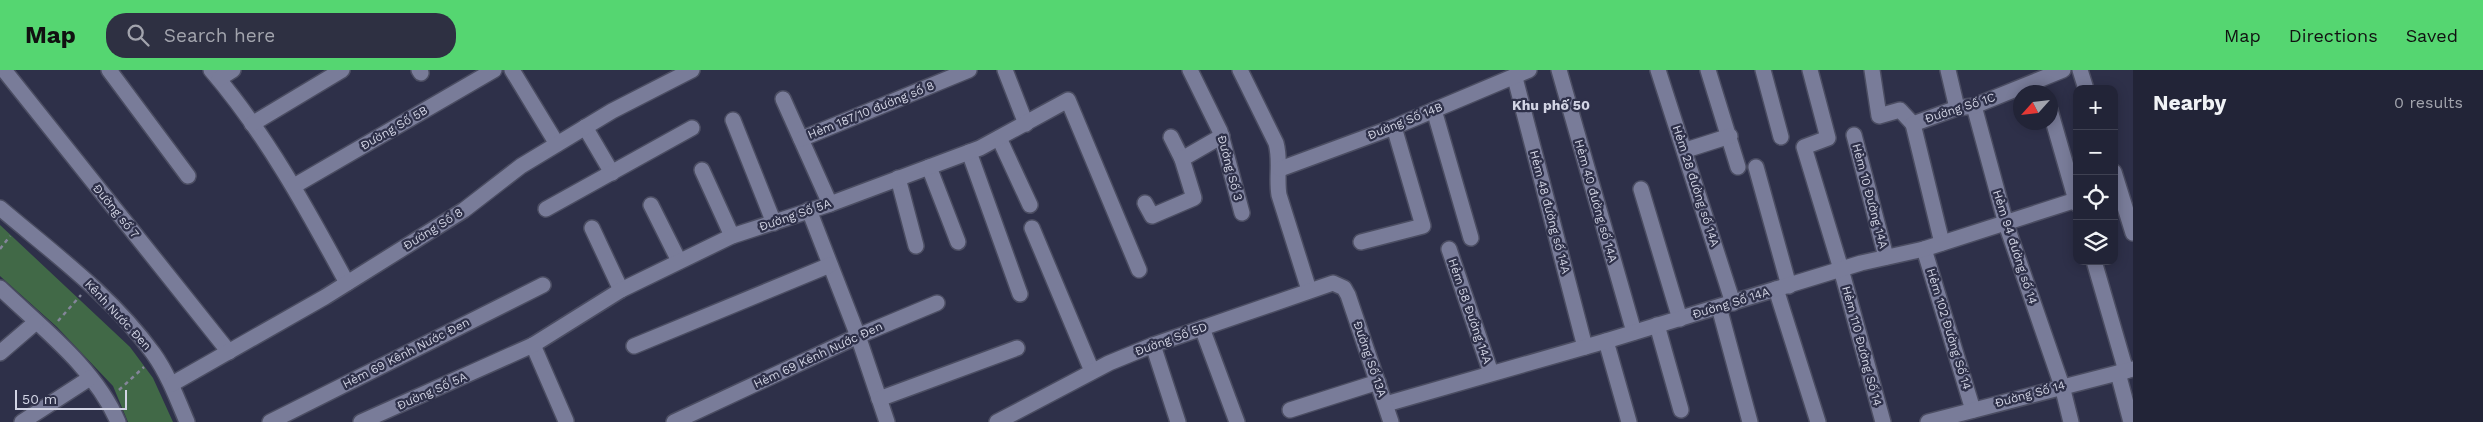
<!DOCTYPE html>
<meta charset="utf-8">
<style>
body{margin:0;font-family:"Work Sans",sans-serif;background:#2e3042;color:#f1f3f6}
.controls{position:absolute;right:15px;top:15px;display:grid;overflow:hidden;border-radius:10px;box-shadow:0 2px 12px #0003}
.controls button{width:45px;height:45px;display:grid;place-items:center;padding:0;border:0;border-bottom:1px solid #3f4152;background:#222437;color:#f1f3f6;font:25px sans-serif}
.compass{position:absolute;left:2013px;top:15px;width:45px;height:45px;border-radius:50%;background:#222437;box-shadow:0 2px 12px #0003;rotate:243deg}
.scale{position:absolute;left:15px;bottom:12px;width:112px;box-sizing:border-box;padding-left:5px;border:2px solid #d2d4e4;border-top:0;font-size:14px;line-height:18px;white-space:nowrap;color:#d2d4e4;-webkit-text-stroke:4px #2e3049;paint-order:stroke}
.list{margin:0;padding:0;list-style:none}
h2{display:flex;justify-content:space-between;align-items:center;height:65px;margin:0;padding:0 20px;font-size:21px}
h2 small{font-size:16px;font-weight:400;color:#a2a4ad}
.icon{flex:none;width:28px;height:28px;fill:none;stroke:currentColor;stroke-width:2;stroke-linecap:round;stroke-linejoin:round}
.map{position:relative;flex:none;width:2133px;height:352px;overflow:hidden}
header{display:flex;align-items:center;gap:30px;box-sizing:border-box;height:70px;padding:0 25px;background:#55d671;color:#111}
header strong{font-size:24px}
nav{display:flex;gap:28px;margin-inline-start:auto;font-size:18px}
.search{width:350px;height:45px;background:#2e3042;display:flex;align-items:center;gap:12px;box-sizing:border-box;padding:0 18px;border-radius:20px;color:#a2a4ad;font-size:19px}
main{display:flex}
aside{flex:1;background:#222437}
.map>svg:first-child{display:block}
</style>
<header>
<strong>Map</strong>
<div class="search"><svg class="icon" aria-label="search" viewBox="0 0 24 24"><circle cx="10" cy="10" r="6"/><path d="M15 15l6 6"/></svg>Search here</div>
<nav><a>Map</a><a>Directions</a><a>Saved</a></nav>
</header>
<main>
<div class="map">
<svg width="2133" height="352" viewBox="0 0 2133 352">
<rect width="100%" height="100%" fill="#2e3049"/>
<polygon fill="#416947" points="0,155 130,277 153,308 173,352 128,352 113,316 57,257 0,206"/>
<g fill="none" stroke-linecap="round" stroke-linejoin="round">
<defs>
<g id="minor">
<polyline points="4,0 229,282"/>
<polyline points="109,0 188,106"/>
<path d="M211,0C266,64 307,139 347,213"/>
<polyline points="419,0 421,3"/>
<polyline points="512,0 557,74"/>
<polyline points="1005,0 1026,54"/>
<polyline points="1190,0 1220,61 1242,143"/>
<path d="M1240,0L1276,73C1281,91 1276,107 1279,125L1309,220"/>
<polyline points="1559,0 1634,262"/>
<polyline points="1658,0 1733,233"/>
<polyline points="1708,0 1738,97"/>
<polyline points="1763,0 1781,67"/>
<polyline points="1810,0 1828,68 1804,77 1841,199 1883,352"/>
<polyline points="1872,0 1879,46 1900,40 1913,54"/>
<polyline points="1948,0 1957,38"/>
<polyline points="2080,0 2086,19"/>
<polyline points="1515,8 1585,277"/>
<polyline points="219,9 233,0"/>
<polyline points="783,29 830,134"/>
<polyline points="1974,36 2006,154 2062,316 2071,352"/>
<polyline points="1434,40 1471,168"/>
<polyline points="2050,40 2077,134"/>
<polyline points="733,50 774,153"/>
<polyline points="252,54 342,0"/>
<polyline points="1913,54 1957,38 1974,36 2063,0"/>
<polyline points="1913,54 1942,173"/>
<polyline points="585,57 612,103"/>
<polyline points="1854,65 1886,187"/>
<polyline points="1171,67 1182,89"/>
<polyline points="999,68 1030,135"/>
<polyline points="801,69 969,0"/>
<polyline points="1686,80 1730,66"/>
<polyline points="969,82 1020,224"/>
<polyline points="929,97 958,172"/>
<polyline points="1756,97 1789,216"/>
<polyline points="1280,99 1394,57 1529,0"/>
<polyline points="702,100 732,166"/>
<polyline points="2114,102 2133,163"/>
<polyline points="898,108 916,176"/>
<polyline points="294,116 494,0"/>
<polyline points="1641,119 1680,249"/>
<polyline points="1145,133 1152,146 1194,128 1182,89 1222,66"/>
<polyline points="651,135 679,191"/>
<path d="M0,138C53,183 112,226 153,283C168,304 177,328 187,352"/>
<polyline points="546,139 692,58"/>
<polyline points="809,140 858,266 887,352"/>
<polyline points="592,158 621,220"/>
<polyline points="1032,158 1092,301"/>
<polyline points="1361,172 1423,156 1394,57"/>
<polyline points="1449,179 1491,303"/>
<polyline points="1924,179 1973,340"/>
<polyline points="2094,191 2126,301"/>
<path d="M0,218C42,258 95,298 118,352"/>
<polyline points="1776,219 1818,352"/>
<polyline points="1719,237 1750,352"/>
<polyline points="1657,255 1681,340"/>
<polyline points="1202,258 1237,352"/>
<polyline points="1606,271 1629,352"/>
<polyline points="533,275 566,351"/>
<polyline points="1153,275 1178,352"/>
<polyline points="634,276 830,195"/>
<polyline points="0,283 36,252"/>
<polyline points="2118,303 2131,352"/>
<polyline points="172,314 325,227 464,140 521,96 612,41 692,0"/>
<polyline points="879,329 1017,278"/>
<polyline points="1386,334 1606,271 1861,193 1924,179 2076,130"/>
<polyline points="1290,340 1378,312"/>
<polyline points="22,352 90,308"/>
<polyline points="270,352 543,215"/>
<polyline points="361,352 533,275 621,220 732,166 830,134 980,78 1068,30 1139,200"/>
<polyline points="674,352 858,266 937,233"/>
<polyline points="997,352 1109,293 1153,275 1333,213 1344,218 1348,225 1391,352"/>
<polyline points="1928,352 2133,299"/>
</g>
</defs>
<use href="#minor" stroke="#4b4d62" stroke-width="18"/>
<g stroke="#84869a" stroke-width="2.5" stroke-dasharray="4 4" stroke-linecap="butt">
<polyline points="0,179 10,166"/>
<polyline points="58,251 81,225"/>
<polyline points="119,320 144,297"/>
</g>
<use href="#minor" stroke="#797c99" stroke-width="15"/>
</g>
<g text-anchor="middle" stroke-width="4.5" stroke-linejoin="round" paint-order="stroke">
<g font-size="12" fill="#d2d4e4" stroke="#2e3049">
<text transform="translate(1960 38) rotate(-18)" y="4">Đường Số 1C</text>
<text transform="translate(871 40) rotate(-22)" y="4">Hẻm 187/10 đường số 8</text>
<text transform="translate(1405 51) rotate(-22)" y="4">Đường Số 14B</text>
<text transform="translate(394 58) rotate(-30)" y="4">Đường Số 5B</text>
<text transform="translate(1230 98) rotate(75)" y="4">Đường Số 3</text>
<text transform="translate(1696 116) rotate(72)" y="4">Hẻm 28 đường số 14A</text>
<text transform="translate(1870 126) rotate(75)" y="4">Hẻm 10 Đường 14A</text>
<text transform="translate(1596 131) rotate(74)" y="4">Hẻm 40 đường số 14A</text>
<text transform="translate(116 141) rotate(51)" y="4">Đường số 7</text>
<text transform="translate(1550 142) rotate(75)" y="4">Hẻm 48 đường số 14A</text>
<text transform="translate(795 145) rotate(-19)" y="4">Đường Số 5A</text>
<text transform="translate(433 159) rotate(-32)" y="4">Đường Số 8</text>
<text transform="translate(2015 177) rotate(72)" y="4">Hẻm 94 đường số 14</text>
<text transform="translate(1731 233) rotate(-17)" y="4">Đường Số 14A</text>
<text transform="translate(1470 241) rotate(71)" y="4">Hẻm 58 Đường 14A</text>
<text transform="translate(118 245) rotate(47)" y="4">Kênh Nước Đen</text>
<text transform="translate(1949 259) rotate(73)" y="4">Hẻm 102 Đường Số 14</text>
<text transform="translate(1171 269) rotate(-20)" y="4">Đường Số 5D</text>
<text transform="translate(1862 276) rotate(75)" y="4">Hẻm 110 Đường Số 14</text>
<text transform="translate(406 283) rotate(-27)" y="4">Hẻm 69 Kênh Nước Đen</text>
<text transform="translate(818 285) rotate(-25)" y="4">Hẻm 69 Kênh Nước Đen</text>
<text transform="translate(1370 289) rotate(71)" y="4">Đường Số 13A</text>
<text transform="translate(432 321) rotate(-24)" y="4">Đường Số 5A</text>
<text transform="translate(2030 324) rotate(-15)" y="4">Đường Số 14</text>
</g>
<g font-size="14" font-weight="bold" fill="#d2d4e4" stroke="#2e3049">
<text x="1551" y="40">Khu phố 50</text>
</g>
</g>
</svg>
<div class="controls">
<button>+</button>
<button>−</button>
<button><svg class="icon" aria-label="locate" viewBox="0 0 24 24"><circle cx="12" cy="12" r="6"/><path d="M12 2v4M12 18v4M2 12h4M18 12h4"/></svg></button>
<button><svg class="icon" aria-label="layers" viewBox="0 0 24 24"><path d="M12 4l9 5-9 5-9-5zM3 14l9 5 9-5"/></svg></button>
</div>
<svg class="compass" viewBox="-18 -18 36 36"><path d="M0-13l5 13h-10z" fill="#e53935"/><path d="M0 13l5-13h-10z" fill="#a2a4ad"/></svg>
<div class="scale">50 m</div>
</div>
<aside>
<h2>Nearby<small>0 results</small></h2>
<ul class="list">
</ul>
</aside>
</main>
